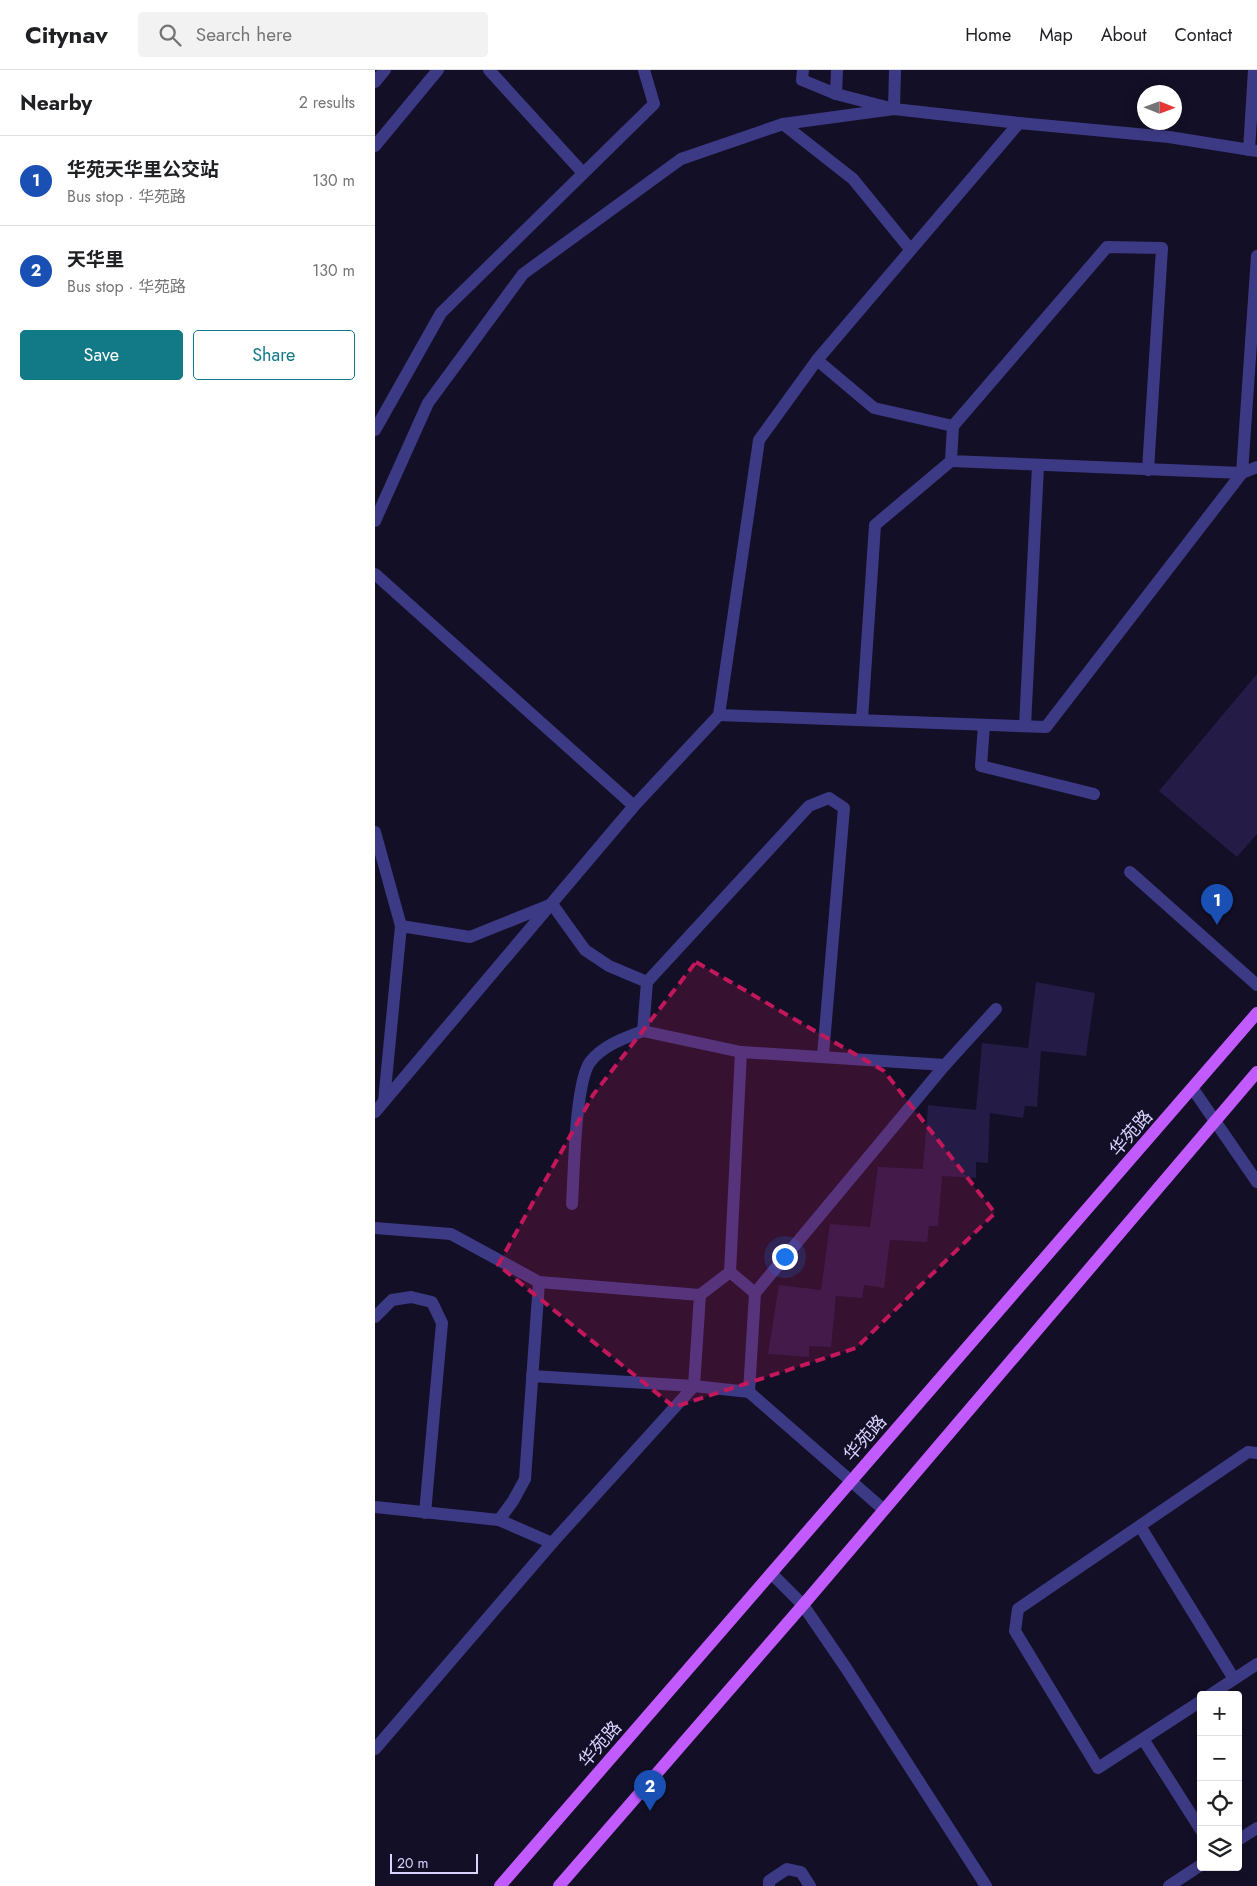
<!DOCTYPE html>
<meta charset="utf-8">
<style>
body{margin:0;font-family:Jost,"Noto Sans SC",sans-serif;background:#f2f2f2;color:#202124}
.controls{position:absolute;right:15px;bottom:15px;display:grid;overflow:hidden;border-radius:5px;box-shadow:0 2px 12px #0003}
.controls button{width:45px;height:45px;display:grid;place-items:center;padding:0;border:0;border-bottom:1px solid #e0e0e0;background:#fff;color:#202124;font:25px sans-serif}
.compass{position:absolute;left:762px;top:15px;width:45px;height:45px;border-radius:50%;background:#fff;box-shadow:0 2px 12px #0003;rotate:91deg}
.scale{position:absolute;left:15px;bottom:12px;width:88px;box-sizing:border-box;padding-left:5px;border:2px solid #d9d4ff;border-top:0;font-size:14px;line-height:18px;white-space:nowrap;color:#d9d4ff;-webkit-text-stroke:4px #130f26;paint-order:stroke}
.you{position:absolute;left:409px;top:1186px;width:18px;height:18px;margin:-12px;border:4px solid #fff;border-radius:50%;background:#1a73e8;box-shadow:0 0 0 8px #1a73e833}
.badge{display:grid;place-items:center;width:32px;height:32px;border-radius:50%;background:#127987;color:#fff;font-size:16px;font-weight:700}
.pin{position:absolute;translate:-50% -41px;filter:drop-shadow(0 1px 2px #0008)}
.pin::after{content:'';position:absolute;top:26px;width:18px;height:15px;background:inherit;clip-path:polygon(0 0,100% 0,50% 100%)}
.list{margin:0;padding:0;list-style:none}
h2{display:flex;justify-content:space-between;align-items:center;height:65px;margin:0;padding:0 20px;font-size:21px}
h2 small{font-size:16px;font-weight:400;color:#757577}
.list li{display:grid;grid-template-columns:32px 1fr auto;gap:15px;align-items:center;box-sizing:border-box;height:90px;padding:0 20px;border-top:1px solid #e0e0e0}
.list b{display:block;font-size:19px;white-space:nowrap}
.list p{margin:0;font-size:16px;white-space:nowrap;color:#757577}
.list em{font-size:16px;font-style:normal;color:#757577}
.actions{display:flex;gap:10px;padding:15px 20px}
.actions a{flex:1;padding:11px 0;border:1px solid #127987;border-radius:5px;text-align:center;font-size:18px;color:#127987}
.actions .main{background:#127987;color:#fff}
.icon{flex:none;width:28px;height:28px;fill:none;stroke:currentColor;stroke-width:2;stroke-linecap:round;stroke-linejoin:round}
.map{position:relative;flex:none;width:882px;height:1816px;overflow:hidden}
header{display:flex;align-items:center;gap:30px;box-sizing:border-box;height:70px;padding:0 25px;background:#fff;border-bottom:1px solid #e0e0e0}
header strong{font-size:24px}
nav{display:flex;gap:28px;margin-inline-start:auto;font-size:18px}
.search{width:350px;height:45px;background:#f2f2f2;display:flex;align-items:center;gap:12px;box-sizing:border-box;padding:0 18px;border-radius:5px;color:#757577;font-size:19px}
main{display:flex}
aside{flex:1;background:#fff}
.map>svg:first-child{display:block}
</style>
<header>
<strong>Citynav</strong>
<div class="search"><svg class="icon" aria-label="search" viewBox="0 0 24 24"><circle cx="10" cy="10" r="6"/><path d="M15 15l6 6"/></svg>Search here</div>
<nav><a>Home</a><a>Map</a><a>About</a><a>Contact</a></nav>
</header>
<main>
<aside>
<h2>Nearby<small>2 results</small></h2>
<ul class="list">
<li><span class="badge" style="background:#1a4fb4">1</span><div><b>华苑天华里公交站</b><p>Bus stop · 华苑路</p></div><em>130 m</em></li>
<li><span class="badge" style="background:#1a4fb4">2</span><div><b>天华里</b><p>Bus stop · 华苑路</p></div><em>130 m</em></li>
</ul>
<div class="actions"><a class="main">Save</a><a>Share</a></div>
</aside>
<div class="map">
<svg width="882" height="1816" viewBox="0 0 882 1816">
<rect width="100%" height="100%" fill="#130f26"/>
<g fill="#241b47">
<polygon points="882,604 882,764 862,787 784,721"/>
<polygon points="661,912 720,923 711,986 666,981 662,1037 650,1036 648,1048 615,1043 613,1093 601,1092 601,1108 567,1106 563,1156 554,1156 552,1172 515,1170 509,1218 489,1215 487,1228 461,1226 456,1277 434,1276 434,1287 393,1284 404,1215 446,1220 455,1154 495,1157 503,1097 548,1099 553,1035 601,1040 607,973 653,978"/>
</g>
<g fill="none" stroke-linecap="round" stroke-linejoin="round">
<g stroke="#3d3a85" stroke-width="12">
<polyline points="114,0 208,103"/>
<polyline points="428,0 427,10 461,24"/>
<polyline points="462,0 461,24 519,39 520,0"/>
<polyline points="0,12 10,0"/>
<polyline points="408,54 478,109 535,179"/>
<polyline points="0,76 63,0"/>
<polyline points="874,80 879,0"/>
<polyline points="442,290 499,338 578,356 576,391 867,403 882,397"/>
<polyline points="578,356 732,177 787,178 773,400"/>
<polyline points="0,360 66,243 279,34 269,0"/>
<polyline points="0,451 53,333 148,204 306,89 408,54 519,39 644,53"/>
<polyline points="0,504 259,736"/>
<polyline points="344,645 671,657 867,403 882,186"/>
<polyline points="487,649 500,455 576,391"/>
<polyline points="609,655 606,696 719,724"/>
<polyline points="650,656 663,396"/>
<polyline points="0,762 26,856"/>
<polyline points="755,802 882,915"/>
<polyline points="272,912 434,736 454,728 469,738 448,985"/>
<polyline points="818,1019 882,1112"/>
<polyline points="9,1031 26,856 95,867 177,834 210,880 234,896 272,912 268,961 366,982 570,995"/>
<polyline points="0,1042 259,736 344,645 384,370 442,290 644,53 794,67 882,81"/>
<path d="M197,1134C199,1104 200,1013 215,992C228,975 250,968 268,961"/>
<polyline points="0,1158 76,1164 164,1212 325,1225 319,1316 374,1322 508,1439"/>
<polyline points="355,1202 366,982"/>
<polyline points="380,1223 570,995 621,939"/>
<polyline points="325,1225 355,1202 380,1223 374,1322"/>
<polyline points="0,1247 17,1230 36,1227 57,1232 67,1253 50,1443"/>
<polyline points="157,1306 319,1316"/>
<polyline points="0,1437 124,1450 177,1473"/>
<polyline points="124,1450 138,1431 150,1409 164,1212"/>
<polyline points="765,1456 859,1609"/>
<polyline points="397,1504 428,1535 471,1598 611,1816"/>
<polyline points="835,1625 882,1594"/>
<polyline points="826,1631 723,1698 640,1561 643,1539 873,1382 882,1383"/>
<polyline points="768,1669 826,1760"/>
<polyline points="0,1679 177,1473 319,1316"/>
<polyline points="863,1770 882,1758"/>
<polyline points="394,1816 394,1811 412,1799 426,1802 435,1816"/>
<polyline points="794,1816 826,1795"/>
</g>
<g stroke="#c25bff" stroke-width="12">
<polyline points="125,1816 882,943"/>
<polyline points="184,1816 428,1535 882,1002"/>
</g>
</g>
<path fill="#c2185b" fill-opacity="0.2" stroke="#c2185b" stroke-width="4" stroke-dasharray="10 6" stroke-linejoin="round" d="M321,892L509,1001L620,1143L481,1278L299,1337L123,1195L218,1025Z"/>
<g text-anchor="middle" stroke-width="4.5" stroke-linejoin="round" paint-order="stroke">
<g font-size="18" fill="#d9d4ff" stroke="#130f26">
<text transform="translate(756 1063) rotate(-49)" y="6">华苑路</text>
<text transform="translate(490 1368) rotate(-49)" y="6">华苑路</text>
<text transform="translate(225 1674) rotate(-49)" y="6">华苑路</text>
</g>
</g>
</svg>
<div class="controls">
<button>+</button>
<button>−</button>
<button><svg class="icon" aria-label="locate" viewBox="0 0 24 24"><circle cx="12" cy="12" r="6"/><path d="M12 2v4M12 18v4M2 12h4M18 12h4"/></svg></button>
<button><svg class="icon" aria-label="layers" viewBox="0 0 24 24"><path d="M12 4l9 5-9 5-9-5zM3 14l9 5 9-5"/></svg></button>
</div>
<svg class="compass" viewBox="-18 -18 36 36"><path d="M0-13l5 13h-10z" fill="#e53935"/><path d="M0 13l5-13h-10z" fill="#757577"/></svg>
<div class="scale">20 m</div>
<div class="you"></div>
<div class="pin badge" style="left:842px;top:855px;background:#1a4fb4">1</div>
<div class="pin badge" style="left:275px;top:1741px;background:#1a4fb4">2</div>
</div>
</main>
